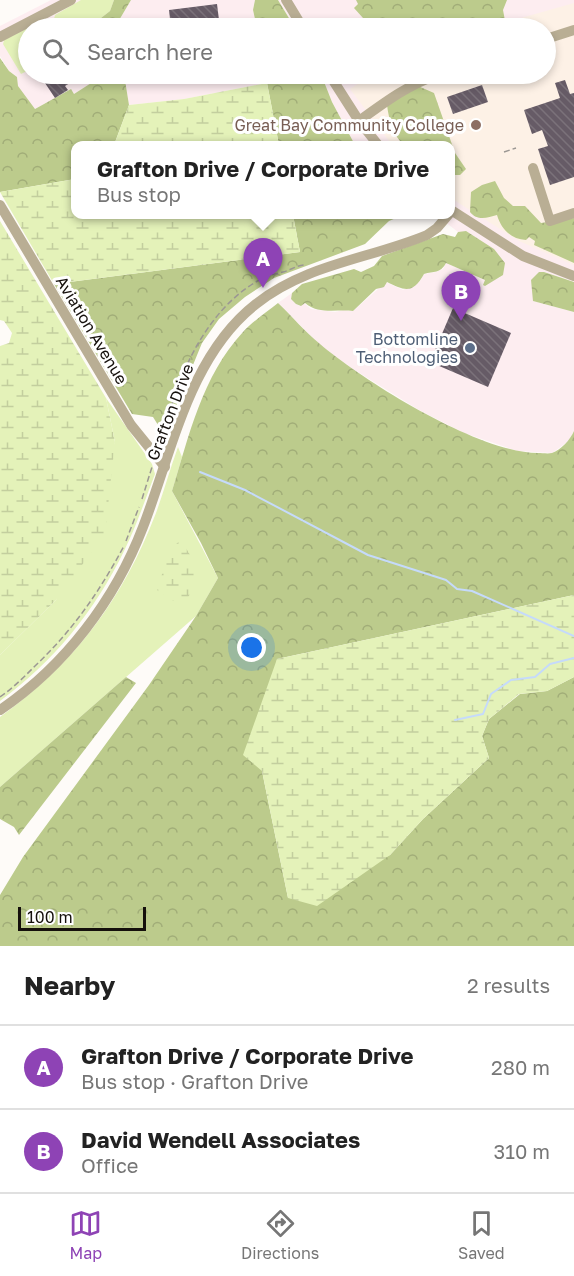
<!DOCTYPE html>
<meta charset="utf-8">
<style>
body{margin:0;font-family:"Golos Text",sans-serif;background:#f2f2f2;color:#222}
.scale{position:absolute;left:18px;bottom:15px;width:128px;box-sizing:border-box;padding-left:6px;border:3px solid #15100c;border-top:0;font-size:16px;line-height:21px;white-space:nowrap;color:#15100c;-webkit-text-stroke:4px #fff;paint-order:stroke}
.you{position:absolute;left:252px;top:648px;width:21px;height:21px;margin:-15px;border:4px solid #fff;border-radius:50%;background:#1a73e8;box-shadow:0 0 0 9px #1a73e833}
.badge{display:grid;place-items:center;width:39px;height:39px;border-radius:50%;background:#8e43b5;color:#fff;font-size:20px;font-weight:700}
.pin{position:absolute;translate:-50% -50px;filter:drop-shadow(0 2px 3px #0008)}
.pin::after{content:'';position:absolute;top:32px;width:21px;height:18px;background:inherit;clip-path:polygon(0 0,100% 0,50% 100%)}
.popup{position:absolute;left:71px;top:141px;width:384px;height:78px;box-sizing:border-box;display:grid;place-content:center;border-radius:12px;background:#fff;filter:drop-shadow(0 2px 4px #0005);font-size:20px;white-space:nowrap;color:#767676}
.popup b{font-size:22px;color:#222}
.popup::after{content:'';position:absolute;left:50%;top:100%;margin-left:-12px;border:12px solid transparent;border-top-color:#fff}
.list{margin:0;padding:0;list-style:none}
h2{display:flex;justify-content:space-between;align-items:center;height:78px;margin:0;padding:0 24px;font-size:26px}
h2 small{font-size:20px;font-weight:400;color:#767676}
.list li{display:grid;grid-template-columns:39px 1fr auto;gap:18px;align-items:center;box-sizing:border-box;height:84px;padding:0 24px;border-top:2px solid #e0e0e0}
.list b{display:block;font-size:22px;white-space:nowrap}
.list p{margin:0;font-size:20px;white-space:nowrap;color:#767676}
.list em{font-size:20px;font-style:normal;color:#767676}
.icon{flex:none;width:33px;height:33px;fill:none;stroke:currentColor;stroke-width:2;stroke-linecap:round;stroke-linejoin:round}
.map{position:relative;flex:none;width:574px;height:946px;overflow:hidden}
.search{position:absolute;background:#fff;box-shadow:0 3px 9px #0003;left:18px;right:18px;top:18px;height:66px;display:flex;align-items:center;gap:15px;box-sizing:border-box;padding:0 21px;border-radius:33px;color:#767676;font-size:22px}
.sheet{height:246px;background:#fff}
nav{display:flex;justify-content:space-around;align-items:center;box-sizing:border-box;height:84px;border-top:2px solid #e0e0e0;background:#fff;font-size:16px;color:#767676}
nav a{display:grid;justify-items:center;gap:3px}
nav .on{color:#8e43b5}
.map>svg:first-child{display:block}
</style>
<div class="map">
<svg width="574" height="946" viewBox="0 0 574 946">
<defs>
<pattern id="forest-crowns" width="20" height="18" patternUnits="userSpaceOnUse" patternTransform="scale(1.5)"><rect width="20" height="18" fill="#bccb8c"/><path d="M2 6a3 3 0 1 1 6 0M12 15a3 3 0 1 1 6 0" fill="none" stroke="#a1ad78"/></pattern>
<pattern id="wetland-marsh" width="20" height="14" patternUnits="userSpaceOnUse" patternTransform="scale(1.5)"><rect width="20" height="14" fill="#e4f2b9"/><path d="M1 5h8M5 5V1M11 12h8M15 12V8" fill="none" stroke="#c3ce9e"/></pattern>
<pattern id="building-back-hatch" width="6" height="6" patternUnits="userSpaceOnUse" patternTransform="scale(1.5)"><rect width="6" height="6" fill="#665b66"/><path d="M-1 5l2 2M0 0l6 6M5-1l2 2" fill="none" stroke="#7b727a"/></pattern>
</defs>
<rect width="100%" height="100%" fill="#fefbf8"/>
<g fill="#fdedf0">
<polygon points="51,0 114,0 110,11 92,25 91,28 28,28 28,74 97,74 100,78 74,94 71,89 35,109 24,96 18,86 17,77 9,71 0,56 0,26"/>
<polygon points="131,0 255,0 253,10 257,28 118,28 118,22"/>
<polygon points="278,0 574,0 574,282 544,272 533,301 574,312 574,431 569,441 552,453 517,451 464,433 419,410 353,369 320,345 278,303 292,293 291,299 296,304 300,306 304,303 311,309 335,312 343,310 353,311 386,282 403,290 420,281 424,274 436,272 443,269 446,263 485,280 500,278 466,232 458,232 436,215 451,214 451,146 355,145 332,102 321,74 546,74 546,28 295,28"/>
<polygon points="124,74 290,74 293,81 267,83 184,99 129,105"/>
</g>
<polygon fill="#fdf1e6" points="574,3 574,265 519,241 454,200 451,198 451,146 392,145 350,89 373,74 546,74 546,28 486,28"/>
<g fill="#e4f2b9">
<polygon points="81,0 114,0 110,11 92,25 91,28 60,28 54,19 55,15"/>
<polygon points="41,21 46,24 50,28 28,28 28,52 27,54 28,58 22,62 27,71 21,74 3,44 4,40"/>
<path d="M106,398L152,464L155,474C145,500 136,527 124,551C95,611 53,662 0,701V655L56,600L115,442Z"/>
<path d="M178,447L182,457L172,491L218,578L196,616L0,787V717C75,663 123,599 156,513C164,491 170,469 178,447Z"/>
</g>
<g fill="url(#forest-crowns)">
<polygon points="114,0 131,0 118,22 118,28 91,28 92,25 110,11"/>
<polygon points="255,0 278,0 295,28 257,28 253,10"/>
<polygon points="356,0 507,0 503,10 506,26 497,28 372,28 354,8 358,4"/>
<polygon points="0,58 9,71 17,77 18,86 35,109 71,89 74,94 99,78 97,74 124,74 129,105 114,145 76,146 75,179 0,192"/>
<polygon points="290,74 321,74 332,102 355,145 279,145 267,83 292,81"/>
<path d="M418,86L434,93L455,153L466,169L460,175H451V146L404,145C393,136 389,120 387,105Z"/>
<path d="M495,181L504,198L513,206H525L541,223L574,218V263L534,245L535,241L529,237L526,240C511,239 501,229 497,215C487,218 477,221 470,212L471,192L482,185Z"/>
<polygon points="293,215 403,215 389,221 365,244 274,278 245,297 219,319 202,343 168,426 158,425 153,417 132,414 54,284 300,252"/>
<path d="M466,231L494,249L505,263L503,275L485,286L483,285L485,280L446,263C440,274 434,271 424,274C413,294 405,291 387,282L384,287L376,289L353,311C337,309 319,315 305,303L301,306L296,304L291,299L292,293L302,284L354,269L361,272L374,266L382,256L443,234L455,237L458,232Z"/>
<polygon points="539,272 544,272 574,282 574,312 533,301 531,280"/>
<path d="M278,303C293,317 304,331 320,344C365,382 479,453 538,453C542,453 548,454 552,453C561,450 570,440 574,431V595L277,659L262,771L288,898L390,855L423,819L489,758L482,736L489,719L520,694L547,691L574,677V946H0V895L23,857L149,685L196,616L218,578L201,543L172,491C189,436 202,376 243,332C253,321 267,312 278,303Z"/>
<polygon points="126,677 136,683 19,835 14,827 0,819 0,787"/>
</g>
<g fill="url(#wetland-marsh)">
<polygon points="267,83 279,145 114,145 129,105 184,99"/>
<polygon points="75,179 76,214 293,215 300,252 54,284 0,192"/>
<polygon points="0,221 106,398 115,442 105,534 56,600 0,655 0,346 9,343 12,333 4,321 0,320"/>
<polygon points="181,540 201,573 183,607 157,590 170,549"/>
<polygon points="574,595 574,677 547,691 519,694 489,719 482,736 489,758 423,819 390,855 317,906 288,898 262,771 243,755 277,659"/>
</g>
<g fill="none" stroke-linecap="round" stroke-linejoin="round">
<g stroke="#c5dafb" stroke-width="2">
<polyline points="200,472 245,490 368,555 446,580 457,589 472,591 574,636"/>
<polyline points="455,720 483,714 491,694 511,680 535,677 550,664 574,658"/>
</g>
</g>
<g fill="url(#building-back-hatch)">
<polygon points="217,4 220,28 171,28 169,10"/>
<polygon points="39,74 68,74 73,81 65,86 68,90 55,98"/>
<polygon points="565,80 570,94 574,93 574,177 550,185 538,149 548,146 542,130 532,134 524,110 560,98 555,83"/>
<polygon points="482,85 488,102 453,114 447,97"/>
<polygon points="453,308 511,333 488,387 430,362"/>
</g>
<g fill="none" stroke-linecap="round" stroke-linejoin="round">
<g stroke="#9b9793" stroke-width="1.5" stroke-dasharray="6 3" stroke-linecap="butt">
<polyline points="504,152 516,148"/>
<path d="M165,432C177,375 207,308 261,279C268,275 276,274 283,272C291,270 297,265 305,265"/>
<polyline points="142,499 152,467"/>
<polyline points="126,541 139,507"/>
<path d="M0,697C13,688 24,677 35,666C74,629 99,592 124,546"/>
</g>
<g stroke="#b9ae94" stroke-width="10">
<polyline points="286,0 303,28"/>
<polyline points="0,37 71,0"/>
<polyline points="546,39 574,30"/>
<polyline points="329,74 359,121 379,146"/>
<path d="M359,121C385,102 409,84 440,74"/>
<polyline points="533,168 550,221 574,213"/>
<polyline points="0,205 131,425 165,467"/>
<polyline points="451,210 523,256 574,276"/>
<path d="M0,710C65,666 115,600 143,527C172,452 189,356 256,304C306,264 369,259 427,235L437,228L449,214"/>
</g>
</g>
<circle fill="#8d6e63" stroke="#fff" stroke-width="2" cx="476" cy="125" r="6"/>
<circle fill="#5c6f8a" stroke="#fff" stroke-width="2" cx="470" cy="348" r="6"/>
<g text-anchor="middle" stroke-width="6" stroke-linejoin="round" paint-order="stroke">
<g font-size="16" fill="#785e54" stroke="#fff" text-anchor="end">
<text x="464" y="131">Great Bay Community College</text>
</g>
<g font-size="16" fill="#15100c" stroke="#fff">
<text transform="translate(92 330) rotate(59)" y="6">Aviation Avenue</text>
<text transform="translate(170 412) rotate(-69)" y="6">Grafton Drive</text>
</g>
<g font-size="16" fill="#4e5e75" stroke="#fff" text-anchor="end">
<text x="458" y="345">Bottomline<tspan x="458" dy="18">Technologies</tspan></text>
</g>
</g>
</svg>
<div class="scale">100 m</div>
<div class="you"></div>
<div class="pin badge" style="left:263px;top:288px">A</div>
<div class="popup"><b>Grafton Drive / Corporate Drive</b>Bus stop</div>
<div class="pin badge" style="left:461px;top:321px">B</div>
<div class="search"><svg class="icon" aria-label="search" viewBox="0 0 24 24"><circle cx="10" cy="10" r="6"/><path d="M15 15l6 6"/></svg>Search here</div>
</div>
<section class="sheet">
<h2>Nearby<small>2 results</small></h2>
<ul class="list">
<li><span class="badge">A</span><div><b>Grafton Drive / Corporate Drive</b><p>Bus stop · Grafton Drive</p></div><em>280 m</em></li>
<li><span class="badge">B</span><div><b>David Wendell Associates</b><p>Office</p></div><em>310 m</em></li>
</ul>
</section>
<nav>
<a class="on"><svg class="icon" aria-label="map" viewBox="0 0 24 24"><path d="M3 6l6-2 6 2 6-2v14l-6 2-6-2-6 2zM9 4v14M15 6v14"/></svg>Map</a>
<a><svg class="icon" aria-label="directions" viewBox="0 0 24 24"><path d="M12 3l9 9-9 9-9-9zM9 14v-3h6M13 9l2 2-2 2"/></svg>Directions</a>
<a><svg class="icon" aria-label="saved" viewBox="0 0 24 24"><path d="M7 4h10v16l-5-4-5 4z"/></svg>Saved</a>
</nav>
